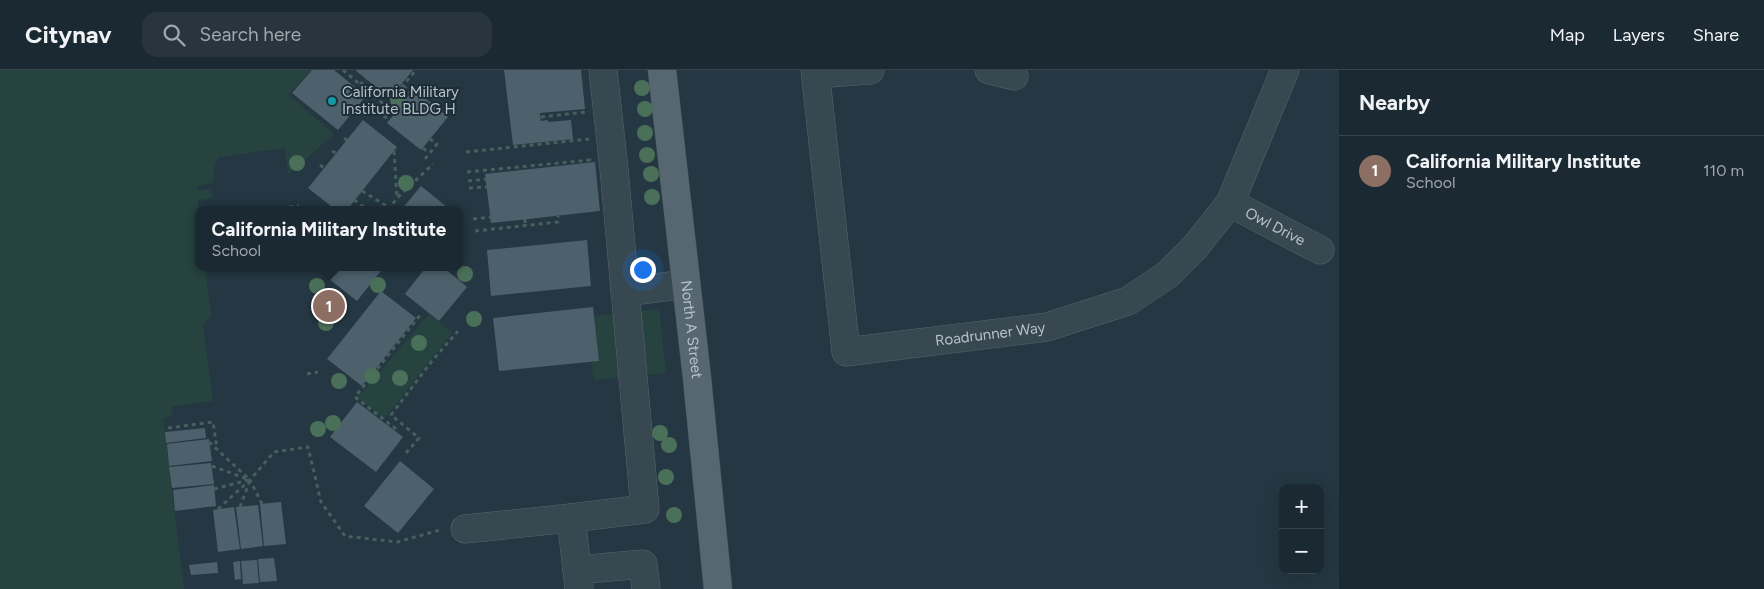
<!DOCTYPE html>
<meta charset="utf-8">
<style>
body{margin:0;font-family:Figtree,sans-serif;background:#28353e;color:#f1f3f6}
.controls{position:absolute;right:15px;bottom:15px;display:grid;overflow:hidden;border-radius:10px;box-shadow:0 5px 20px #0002}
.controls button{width:45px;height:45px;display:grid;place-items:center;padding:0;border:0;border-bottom:1px solid #39454d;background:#1b2932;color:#f1f3f6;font:25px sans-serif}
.you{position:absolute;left:642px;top:199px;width:18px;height:18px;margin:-12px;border:4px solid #fff;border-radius:50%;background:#1a73e8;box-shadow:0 0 0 8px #1a73e833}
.badge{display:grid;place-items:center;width:32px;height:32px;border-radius:50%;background:#8abfa5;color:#fff;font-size:16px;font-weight:700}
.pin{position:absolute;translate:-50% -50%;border:2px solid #fff;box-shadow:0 1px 5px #0006}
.popup{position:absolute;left:195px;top:136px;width:268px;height:65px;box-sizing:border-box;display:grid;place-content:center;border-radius:10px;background:#1b2932;filter:drop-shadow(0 1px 4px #0005);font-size:16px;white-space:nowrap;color:#a0a6ac}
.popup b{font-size:19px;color:#f1f3f6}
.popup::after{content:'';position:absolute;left:50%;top:100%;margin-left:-10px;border:10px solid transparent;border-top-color:#1b2932}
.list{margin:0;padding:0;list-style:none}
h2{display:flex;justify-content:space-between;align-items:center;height:65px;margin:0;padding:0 20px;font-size:21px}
h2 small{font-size:16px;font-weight:400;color:#a0a6ac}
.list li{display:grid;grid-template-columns:32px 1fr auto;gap:15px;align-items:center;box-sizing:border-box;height:70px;padding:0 20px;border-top:1px solid #39454d}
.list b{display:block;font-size:19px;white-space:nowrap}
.list p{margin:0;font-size:16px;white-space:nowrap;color:#a0a6ac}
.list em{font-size:16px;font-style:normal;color:#a0a6ac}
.icon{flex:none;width:28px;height:28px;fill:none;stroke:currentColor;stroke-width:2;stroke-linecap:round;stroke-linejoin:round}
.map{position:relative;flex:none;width:1339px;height:519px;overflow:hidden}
header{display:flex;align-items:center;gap:30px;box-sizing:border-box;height:70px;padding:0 25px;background:#1b2932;border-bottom:1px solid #39454d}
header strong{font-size:24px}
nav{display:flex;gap:28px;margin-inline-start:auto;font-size:18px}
.search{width:350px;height:45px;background:#28353e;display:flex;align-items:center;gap:12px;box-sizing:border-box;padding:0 18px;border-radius:15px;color:#a0a6ac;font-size:19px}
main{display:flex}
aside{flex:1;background:#1b2932}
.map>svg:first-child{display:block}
</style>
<header>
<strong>Citynav</strong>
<div class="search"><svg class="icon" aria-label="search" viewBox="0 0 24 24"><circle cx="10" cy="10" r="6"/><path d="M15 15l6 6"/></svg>Search here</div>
<nav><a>Map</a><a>Layers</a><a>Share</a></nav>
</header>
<main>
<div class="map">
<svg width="1339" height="519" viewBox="0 0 1339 519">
<rect width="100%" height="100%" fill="#243742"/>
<g fill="#264340">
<polygon points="0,0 311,0 289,25 334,64 288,105 285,78 219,87 215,93 213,113 197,116 197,120 211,119 213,128 198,130 199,197 205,197 211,245 203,256 213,331 172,336 173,344 163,349 184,519 0,519"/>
<polygon points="659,239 666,303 594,310 591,292 599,291 594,246"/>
<polygon points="429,244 452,263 384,349 358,328"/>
</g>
<g fill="#4d616d">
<polygon points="312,0 334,0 366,26 338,60 292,23"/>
<polygon points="357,0 413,0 390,28 356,1"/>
<polygon points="504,0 581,0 585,39 540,43 541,51 548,50 548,52 571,50 573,69 513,75"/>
<polygon points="414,19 448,47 421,80 387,53"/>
<polygon points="363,50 397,77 347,140 336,140 308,118"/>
<polygon points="595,92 600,141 491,153 485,104"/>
<polygon points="421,116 447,137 450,140 401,140"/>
<polygon points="587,170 591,216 491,226 487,180"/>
<polygon points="314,197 384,197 357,231"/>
<polygon points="426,197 443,197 467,217 439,251 405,224"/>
<polygon points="381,221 416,248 362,316 327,289"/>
<polygon points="593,237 599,291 499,301 493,248"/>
<polygon points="357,332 403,367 376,402 330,367"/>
<polygon points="205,358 206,368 166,373 165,362"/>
<polygon points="209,369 212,391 169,396 167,374"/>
<polygon points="400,391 434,419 398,463 364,436"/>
<polygon points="211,393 214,414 172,418 169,397"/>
<polygon points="214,415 216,436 175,441 173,420"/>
<polygon points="281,432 286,474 264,476 260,434"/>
<polygon points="258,435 263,476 241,479 236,437"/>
<polygon points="234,437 240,479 218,482 213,440"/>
<polygon points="274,488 277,511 260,512 258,489"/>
<polygon points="257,490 259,513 243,514 241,491"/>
<polygon points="240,491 241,509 235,510 233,492"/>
<polygon points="217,492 218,503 191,505 189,495"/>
</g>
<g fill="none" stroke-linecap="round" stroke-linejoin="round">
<defs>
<g id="minor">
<path id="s1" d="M815,0L846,282L1047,257L1128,231L1167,205L1195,177L1230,133L1285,0"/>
<polyline points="989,0 1014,6"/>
<polyline points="816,4 870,0"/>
<path id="s2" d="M1230,133L1320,180"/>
<polyline points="625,222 686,214"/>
<polyline points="465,459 571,448"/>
<polyline points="577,500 571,448 645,439 614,99 603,0"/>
<polyline points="579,518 577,500 643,494 646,519"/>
</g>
<g id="major">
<path id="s3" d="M662,0L697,308L718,519"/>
</g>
</defs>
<use href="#minor" stroke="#56656f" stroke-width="29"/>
<use href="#major" stroke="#45545d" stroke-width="29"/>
<g stroke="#46605e" stroke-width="3" stroke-dasharray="4 4" stroke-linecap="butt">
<polyline points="345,0 344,1 386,36 416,0"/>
<polyline points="360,15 366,9"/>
<polyline points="403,16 411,23"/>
<polyline points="371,36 389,50"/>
<polyline points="541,47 586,42"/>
<polyline points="344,68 347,70"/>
<polyline points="423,78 429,83"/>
<polyline points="332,81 336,83"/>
<polyline points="394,81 397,128 433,94"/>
<polyline points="466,82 589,69"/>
<polyline points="425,89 437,74 430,69"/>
<polyline points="320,95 324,98"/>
<polyline points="467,102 590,90 590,91"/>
<polyline points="468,111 486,109"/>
<polyline points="469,118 487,117"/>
<polyline points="362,121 390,138"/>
<polyline points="354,130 368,140"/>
<polyline points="289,137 299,136"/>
<polyline points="388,140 397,128"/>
<polyline points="473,149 491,147"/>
<polyline points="525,149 525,156"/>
<polyline points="475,161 558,152 558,146"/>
<polyline points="307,304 318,302"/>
<polyline points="168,358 213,352 217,379"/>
<polyline points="396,359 355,327 421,244"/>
<polyline points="209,372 250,410"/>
<polyline points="406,383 419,368 391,345 432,291 458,261"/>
<polyline points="212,396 247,409"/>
<polyline points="214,419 249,410"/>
<polyline points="262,434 250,410 274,382 308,377 321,432 345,466 397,472 440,460 441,457"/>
<polyline points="240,437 250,410"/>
<polyline points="218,439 250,410"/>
</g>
<use href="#minor" stroke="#384851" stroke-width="28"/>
<use href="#major" stroke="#566771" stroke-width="28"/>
</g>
<g fill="#4b7059">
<circle cx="642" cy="18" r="8"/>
<circle cx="398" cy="30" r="8"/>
<circle cx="645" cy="39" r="8"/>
<circle cx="645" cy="63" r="8"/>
<circle cx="647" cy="85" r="8"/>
<circle cx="297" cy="93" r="8"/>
<circle cx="651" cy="104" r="8"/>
<circle cx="406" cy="113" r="8"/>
<circle cx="652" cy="127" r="8"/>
<circle cx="465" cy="204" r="8"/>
<circle cx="378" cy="215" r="8"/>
<circle cx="317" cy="216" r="8"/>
<circle cx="474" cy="249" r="8"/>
<circle cx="326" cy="253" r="8"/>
<circle cx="419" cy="273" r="8"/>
<circle cx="372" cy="306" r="8"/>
<circle cx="400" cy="308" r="8"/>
<circle cx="339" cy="311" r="8"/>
<circle cx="333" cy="353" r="8"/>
<circle cx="318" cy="359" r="8"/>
<circle cx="660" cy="363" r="8"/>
<circle cx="669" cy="375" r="8"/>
<circle cx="666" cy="407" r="8"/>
<circle cx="674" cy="445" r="8"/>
</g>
<circle fill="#0f9aa8" stroke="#1d2d36" stroke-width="2" cx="332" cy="31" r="5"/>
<g text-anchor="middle" stroke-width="4" stroke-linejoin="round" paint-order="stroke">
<g font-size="15" fill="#b5c2cc" stroke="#1d2d36" text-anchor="start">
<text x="342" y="27">California Military<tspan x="342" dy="17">Institute BLDG H</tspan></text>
</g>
<g font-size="15" fill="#b5c2cc" stroke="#1d2d36">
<text dy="5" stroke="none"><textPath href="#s2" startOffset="51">Owl Drive</textPath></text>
<text dy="5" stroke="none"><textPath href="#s3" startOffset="261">North A Street</textPath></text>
<text dy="5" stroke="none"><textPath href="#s1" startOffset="429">Roadrunner Way</textPath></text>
</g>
</g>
</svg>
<div class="controls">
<button>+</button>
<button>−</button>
</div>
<div class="you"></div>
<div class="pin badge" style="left:329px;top:236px;background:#8d6e63">1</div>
<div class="popup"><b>California Military Institute</b>School</div>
</div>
<aside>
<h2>Nearby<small></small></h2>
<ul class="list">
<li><span class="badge" style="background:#8d6e63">1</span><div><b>California Military Institute</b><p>School</p></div><em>110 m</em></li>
</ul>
</aside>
</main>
